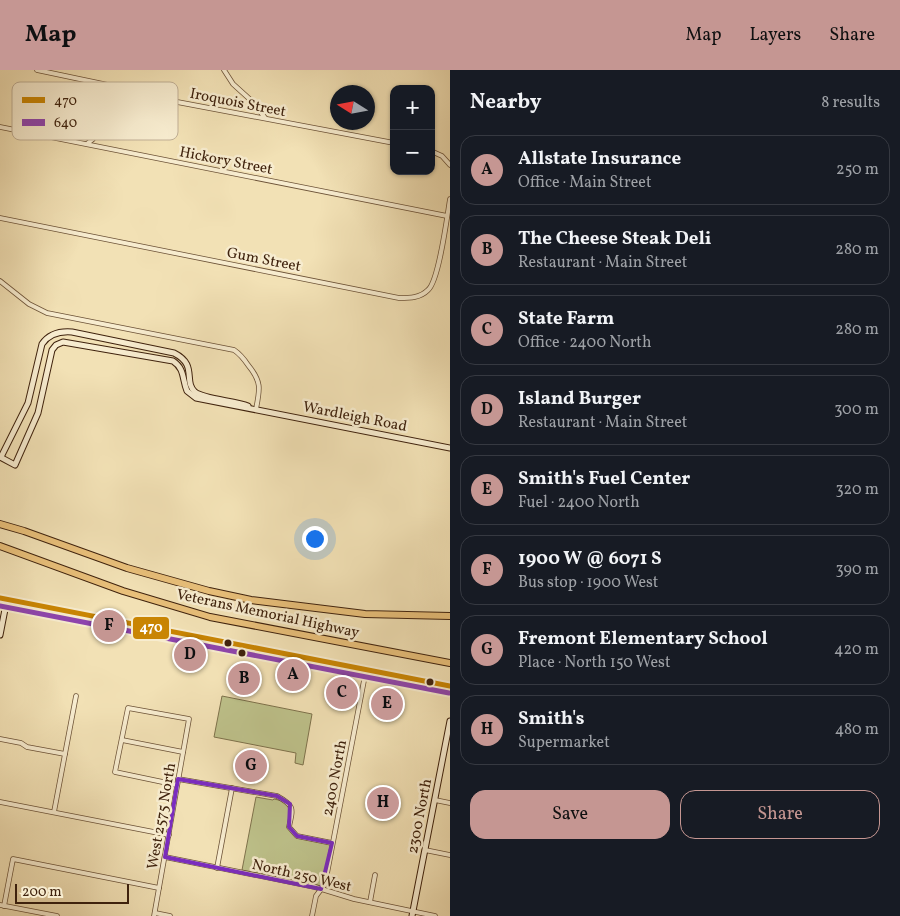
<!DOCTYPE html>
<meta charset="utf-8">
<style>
body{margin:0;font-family:Vollkorn,serif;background:#20242c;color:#f1f3f6}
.controls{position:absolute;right:15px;top:15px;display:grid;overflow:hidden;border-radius:10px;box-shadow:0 1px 4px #0004}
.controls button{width:45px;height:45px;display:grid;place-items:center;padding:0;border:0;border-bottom:1px solid #363941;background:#171b24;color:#f1f3f6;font:25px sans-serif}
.compass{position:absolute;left:330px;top:15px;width:45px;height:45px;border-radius:50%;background:#171b24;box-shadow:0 1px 4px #0004;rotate:281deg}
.scale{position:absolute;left:15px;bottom:12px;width:114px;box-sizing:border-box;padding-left:5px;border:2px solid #3f220d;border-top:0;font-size:14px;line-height:18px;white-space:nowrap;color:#3f220d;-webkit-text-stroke:4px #f7eccf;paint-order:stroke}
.you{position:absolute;left:314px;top:468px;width:18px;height:18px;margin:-12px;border:4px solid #fff;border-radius:50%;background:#1a73e8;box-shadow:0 0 0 8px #1a73e833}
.badge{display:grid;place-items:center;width:32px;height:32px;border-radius:50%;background:#c59692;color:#111;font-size:16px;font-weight:700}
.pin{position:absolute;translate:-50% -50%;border:2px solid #fff;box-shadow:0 1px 5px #0006}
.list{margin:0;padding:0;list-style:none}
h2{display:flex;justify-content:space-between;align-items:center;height:65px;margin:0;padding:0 20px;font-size:21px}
h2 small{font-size:16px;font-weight:400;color:#9ea1a6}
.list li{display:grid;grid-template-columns:32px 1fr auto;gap:15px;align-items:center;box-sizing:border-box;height:70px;margin:0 10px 10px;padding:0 10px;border:1px solid #363941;border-radius:15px}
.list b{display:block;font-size:19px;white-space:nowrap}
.list p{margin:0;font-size:16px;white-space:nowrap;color:#9ea1a6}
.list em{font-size:16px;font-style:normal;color:#9ea1a6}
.actions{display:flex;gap:10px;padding:15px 20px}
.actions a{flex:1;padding:11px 0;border:1px solid #c59692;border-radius:15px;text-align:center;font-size:18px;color:#c59692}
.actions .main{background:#c59692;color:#111}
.map{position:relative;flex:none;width:450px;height:846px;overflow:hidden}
header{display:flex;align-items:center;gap:30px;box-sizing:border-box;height:70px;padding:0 25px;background:#c59692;color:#111}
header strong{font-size:24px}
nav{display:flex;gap:28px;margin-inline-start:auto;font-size:18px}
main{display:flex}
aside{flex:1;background:#171b24}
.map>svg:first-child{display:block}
</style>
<header>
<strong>Map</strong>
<nav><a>Map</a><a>Layers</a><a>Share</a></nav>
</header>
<main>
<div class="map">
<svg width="450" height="846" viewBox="0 0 450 846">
<rect width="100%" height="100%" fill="#f2e1b5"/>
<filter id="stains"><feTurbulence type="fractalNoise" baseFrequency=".004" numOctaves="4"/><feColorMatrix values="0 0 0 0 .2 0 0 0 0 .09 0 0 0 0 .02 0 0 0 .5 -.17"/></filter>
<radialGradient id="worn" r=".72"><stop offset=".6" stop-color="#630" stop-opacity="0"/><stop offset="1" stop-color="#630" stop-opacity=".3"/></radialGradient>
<g fill="#bec28b" stroke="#7e724c">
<polygon points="222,626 312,644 303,695 295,693 296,683 214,667"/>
<path d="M256,727L273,730L274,729C294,733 290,741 288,758L296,767L331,774L322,816L242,800Z"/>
</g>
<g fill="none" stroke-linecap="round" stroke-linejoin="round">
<defs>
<g id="street">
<polyline points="37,0 108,15 116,21"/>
<polyline points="224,0 233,14 254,33 265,48"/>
<polyline points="0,57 447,146"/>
<path d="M88,73L93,69C93,45 93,28 119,21L394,73"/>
<polyline points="431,81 442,86 450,95"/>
<path d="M0,148L399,228C410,228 420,228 428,220C439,211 447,147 450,129"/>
<path d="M0,211L29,234L47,243L234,280C240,284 244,289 248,295C262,312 260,319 256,339"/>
<polyline points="0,669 21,673 27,677 65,684"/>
<polyline points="122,670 183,682"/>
<path d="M178,709L277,726C295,736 293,738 289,757L297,766L332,773"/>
<polyline points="435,730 450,733"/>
<polyline points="0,732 169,765"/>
<polyline points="54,742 76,626"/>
<polyline points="425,780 450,785"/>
<polyline points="165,787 315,817 354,829 435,846"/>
<polyline points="217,798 232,718"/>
<polyline points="370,832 375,805"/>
<polyline points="0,835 57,846"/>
<polyline points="4,836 13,789 159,818"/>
<polyline points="155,843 170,846"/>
<polyline points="154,846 189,649 128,638 115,702 177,715"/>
<polyline points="312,846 316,826 325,814 366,600"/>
</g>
<g id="secondary">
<path d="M0,387L15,395L38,343L52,280L56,275L63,272L173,291C185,299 182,309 187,321L196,328L450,378"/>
<path d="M1,387L28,333L42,274C49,264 60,261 72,262L174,283C198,295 183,311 195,322C203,329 236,331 248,336"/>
<polyline points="0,528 450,616"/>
<polyline points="0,565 7,529"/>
<polyline points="412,846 450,651"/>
</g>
<g id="highway">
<polyline points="0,454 24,461 127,498 209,521 251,530 365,544 450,546"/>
<polyline points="0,476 123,521 210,547 450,593"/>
</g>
</defs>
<use href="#street" stroke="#6c5237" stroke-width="5.5"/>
<use href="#secondary" stroke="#3f220d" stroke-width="7"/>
<use href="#highway" stroke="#3f220d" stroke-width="8"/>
<use href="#street" stroke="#f7eccf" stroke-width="4"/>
<use href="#secondary" stroke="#f7eccf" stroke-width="5"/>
<use href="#highway" stroke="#e9c07a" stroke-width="6"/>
<defs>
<polyline id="bus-1" points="0,528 450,616"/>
<polyline id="bus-2" points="0,536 449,623"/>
</defs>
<use href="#bus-1" stroke="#f7eccf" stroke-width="9"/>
<use href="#bus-2" stroke="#f7eccf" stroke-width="9"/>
<use href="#bus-1" stroke="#c98503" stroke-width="5"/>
<use href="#bus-2" stroke="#8e44ad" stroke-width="5"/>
</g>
<path fill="none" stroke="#7b2cbf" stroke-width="4" stroke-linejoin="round" d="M178,709L277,726L290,734L289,757L297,766L332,773L321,819L165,787Z"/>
<g fill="#3f220d" stroke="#f7eccf" stroke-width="2">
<circle cx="228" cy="573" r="4.5"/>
<circle cx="242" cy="583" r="4.5"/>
<circle cx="430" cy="612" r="4.5"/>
</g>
<g text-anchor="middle" stroke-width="5" stroke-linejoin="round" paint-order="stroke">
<g font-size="15" fill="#3f220d" stroke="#f7eccf">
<text transform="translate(238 32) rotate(11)" y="5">Iroquois Street</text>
<text transform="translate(226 90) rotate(11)" y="5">Hickory Street</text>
<text transform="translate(264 189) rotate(11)" y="5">Gum Street</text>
<text transform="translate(355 346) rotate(11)" y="5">Wardleigh Road</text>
<text transform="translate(268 543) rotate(12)" y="5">Veterans Memorial Highway</text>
<text transform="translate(334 708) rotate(-79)" y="5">2400 North</text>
<text transform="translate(161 746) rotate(-80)" y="5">West 2575 North</text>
<text transform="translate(419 746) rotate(-79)" y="5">2300 North</text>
<text transform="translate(302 805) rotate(13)" y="5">North 250 West</text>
</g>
</g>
<rect x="12" y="12" width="166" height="58" rx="8" fill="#f7eccf" stroke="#c0af95" stroke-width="1"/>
<rect x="22" y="27" width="23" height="6" fill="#c98503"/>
<rect x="22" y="49" width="23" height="7" fill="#8e44ad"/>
<g font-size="14" fill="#3f220d">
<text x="54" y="35">470</text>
<text x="54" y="57">640</text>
</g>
<rect stroke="#f7eccf" stroke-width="2" x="132" y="546" width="38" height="24" rx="5" fill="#c98503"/>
<g font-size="14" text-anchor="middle" font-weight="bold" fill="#fff">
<text x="151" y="562">470</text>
</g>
<rect width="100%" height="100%" filter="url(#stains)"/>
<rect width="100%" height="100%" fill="url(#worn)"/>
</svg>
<div class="controls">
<button>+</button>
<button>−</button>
</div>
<svg class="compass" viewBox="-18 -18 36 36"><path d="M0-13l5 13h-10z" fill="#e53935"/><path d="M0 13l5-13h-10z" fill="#9ea1a6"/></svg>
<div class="scale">200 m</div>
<div class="you"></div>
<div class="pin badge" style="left:293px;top:605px">A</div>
<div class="pin badge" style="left:244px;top:609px">B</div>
<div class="pin badge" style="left:342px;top:623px">C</div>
<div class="pin badge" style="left:190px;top:585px">D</div>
<div class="pin badge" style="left:387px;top:634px">E</div>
<div class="pin badge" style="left:109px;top:556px">F</div>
<div class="pin badge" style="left:251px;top:696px">G</div>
<div class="pin badge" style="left:383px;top:733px">H</div>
</div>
<aside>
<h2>Nearby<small>8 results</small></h2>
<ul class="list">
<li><span class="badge">A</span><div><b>Allstate Insurance</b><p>Office · Main Street</p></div><em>250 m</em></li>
<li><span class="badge">B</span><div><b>The Cheese Steak Deli</b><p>Restaurant · Main Street</p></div><em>280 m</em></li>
<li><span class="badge">C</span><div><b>State Farm</b><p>Office · 2400 North</p></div><em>280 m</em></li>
<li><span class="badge">D</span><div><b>Island Burger</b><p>Restaurant · Main Street</p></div><em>300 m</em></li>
<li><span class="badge">E</span><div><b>Smith's Fuel Center</b><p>Fuel · 2400 North</p></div><em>320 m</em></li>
<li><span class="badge">F</span><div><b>1900 W @ 6071 S</b><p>Bus stop · 1900 West</p></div><em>390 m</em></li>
<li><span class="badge">G</span><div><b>Fremont Elementary School</b><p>Place · North 150 West</p></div><em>420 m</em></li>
<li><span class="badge">H</span><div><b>Smith's</b><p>Supermarket</p></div><em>480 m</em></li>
</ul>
<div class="actions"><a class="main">Save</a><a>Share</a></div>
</aside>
</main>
